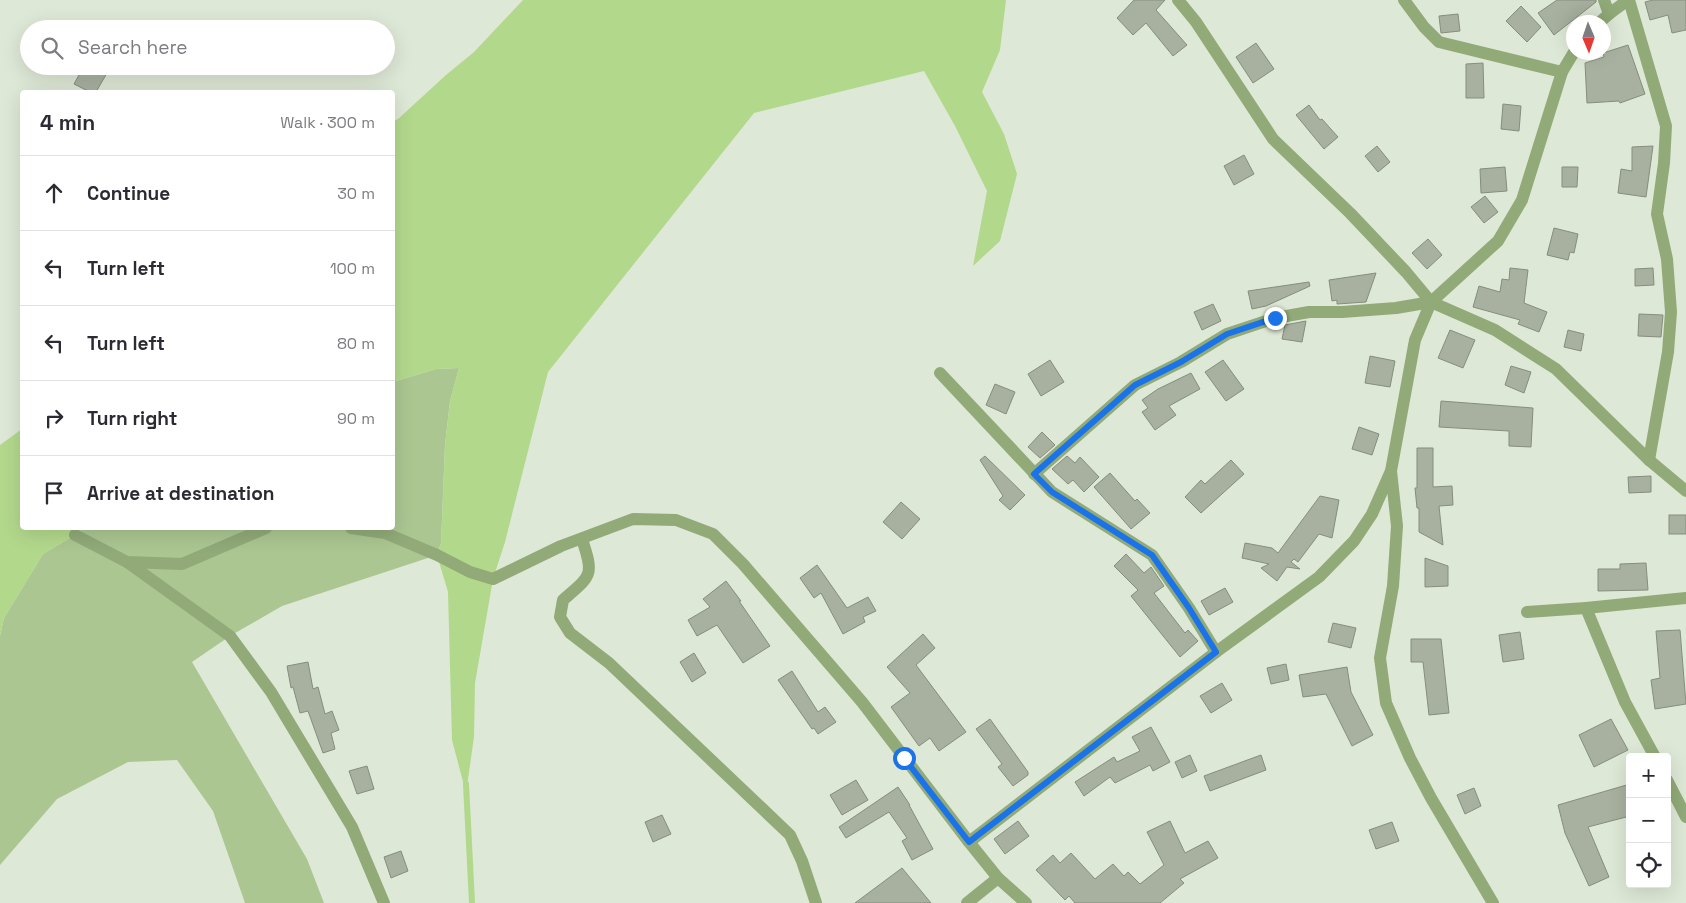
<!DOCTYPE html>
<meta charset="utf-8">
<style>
body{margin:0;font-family:"Space Grotesk",sans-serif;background:#f2f2f3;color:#2b2b33}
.controls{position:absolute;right:15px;bottom:15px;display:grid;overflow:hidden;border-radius:5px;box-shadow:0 5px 20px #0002}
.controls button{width:45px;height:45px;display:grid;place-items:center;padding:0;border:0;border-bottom:1px solid #e1e1e2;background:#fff;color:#2b2b33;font:25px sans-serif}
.compass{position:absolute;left:1566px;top:15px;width:45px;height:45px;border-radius:50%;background:#fff;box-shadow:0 5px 20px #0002;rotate:178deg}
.stop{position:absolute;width:15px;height:15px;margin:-11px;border:4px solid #1a73e8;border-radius:50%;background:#fff}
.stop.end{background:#1a73e8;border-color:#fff;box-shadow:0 1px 5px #0008}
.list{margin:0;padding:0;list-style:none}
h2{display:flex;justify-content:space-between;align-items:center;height:65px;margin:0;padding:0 20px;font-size:21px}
h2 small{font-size:16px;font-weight:400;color:#7c7c81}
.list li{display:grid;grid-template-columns:32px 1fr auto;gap:15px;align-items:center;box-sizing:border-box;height:75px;padding:0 20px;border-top:1px solid #e1e1e2}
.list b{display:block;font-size:19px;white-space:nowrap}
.list em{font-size:16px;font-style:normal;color:#7c7c81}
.icon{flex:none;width:28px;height:28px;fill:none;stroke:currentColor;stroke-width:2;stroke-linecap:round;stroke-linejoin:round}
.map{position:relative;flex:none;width:1686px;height:903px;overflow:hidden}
.search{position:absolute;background:#fff;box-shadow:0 5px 20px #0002;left:20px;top:20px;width:375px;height:55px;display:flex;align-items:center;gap:12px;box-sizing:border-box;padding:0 18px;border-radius:28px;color:#7c7c81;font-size:19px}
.panel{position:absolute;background:#fff;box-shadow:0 5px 20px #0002;left:20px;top:90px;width:375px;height:440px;border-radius:5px}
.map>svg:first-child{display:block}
</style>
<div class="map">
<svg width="1686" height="903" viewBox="0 0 1686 903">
<rect width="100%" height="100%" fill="#dee8d6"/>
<polygon fill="#abc691" points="459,368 450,401 445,445 441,543 437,555 282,606 230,636 192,662 307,859 324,903 245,903 213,811 177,760 128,762 57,799 0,865 0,636 4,618 43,554 75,535 84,528 392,528 393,382 436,369"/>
<g fill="#b2d88c">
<polygon points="523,0 1006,0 1000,50 982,92 1004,134 1017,174 1000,241 973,266 987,191 955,126 924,71 754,113 548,372 505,542 493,579 475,683 474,737 466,793 452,740 448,592 437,555 441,543 445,445 450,401 459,368 436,369 393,382 393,121 398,119 446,75 474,52"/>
<polygon points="22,429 22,528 84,528 75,535 43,554 4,618 0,636 0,445"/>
</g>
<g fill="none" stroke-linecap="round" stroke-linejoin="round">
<polyline stroke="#b2d88c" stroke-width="6" points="466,784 472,903"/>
</g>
<g fill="#a8b1a0" stroke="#858e7d">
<polygon points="1134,0 1165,0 1156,10 1187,45 1173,56 1146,23 1133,35 1117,18"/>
<polygon points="1557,0 1596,0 1596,2 1554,35 1538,13"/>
<polygon points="1653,0 1686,0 1686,30 1672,33 1668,15 1650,20 1645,2"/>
<polygon points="1521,6 1541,27 1527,42 1506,21"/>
<polygon points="1458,14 1460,31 1441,33 1439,16"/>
<polygon points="1256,43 1274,69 1253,83 1236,57"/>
<polygon points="1628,45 1645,94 1620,103 1619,101 1587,103 1585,63 1604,57 1603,53"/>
<polygon points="1483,63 1484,98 1466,98 1466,64"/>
<polygon points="84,66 111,66 96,92 90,92 74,84"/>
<polygon points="1503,104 1521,106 1519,131 1501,129"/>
<polygon points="1309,105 1320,120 1322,119 1338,137 1324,149 1296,115"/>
<polygon points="1377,146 1390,162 1378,172 1365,156"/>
<polygon points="1653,146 1646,197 1618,193 1621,169 1632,171 1632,147"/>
<polygon points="1244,155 1254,174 1234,185 1224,166"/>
<polygon points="1505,167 1507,191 1481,193 1480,169"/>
<polygon points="1562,167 1578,167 1577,187 1562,187"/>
<polygon points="1485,196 1498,212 1484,223 1471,207"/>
<polygon points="1554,228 1578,234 1574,253 1570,252 1568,260 1547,255"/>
<polygon points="1428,239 1442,255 1427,269 1412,253"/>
<polygon points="1510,268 1528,270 1524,303 1547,312 1539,332 1518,324 1520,320 1473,307 1479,286 1500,292 1502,279 1509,280"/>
<polygon points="1653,268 1654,285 1635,286 1635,269"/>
<polygon points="1376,273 1366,302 1337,304 1337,300 1332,301 1329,280"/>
<polygon points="1309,282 1310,286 1266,306 1252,309 1248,291"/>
<polygon points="1213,304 1221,321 1202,330 1194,312"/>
<polygon points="1639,314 1663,315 1661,337 1638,336"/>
<polygon points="1306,321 1302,342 1282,339 1285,325"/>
<polygon points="1450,330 1475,340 1463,368 1438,358"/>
<polygon points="1568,330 1584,334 1581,351 1564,347"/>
<polygon points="1370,356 1395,361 1390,387 1365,383"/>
<polygon points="1050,360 1064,382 1041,396 1028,374"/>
<polygon points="1223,360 1244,389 1226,401 1205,372"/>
<polygon points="1511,366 1531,372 1524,393 1505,385"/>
<polygon points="1191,373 1200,389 1169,406 1176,415 1155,430 1142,412 1148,408 1142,400 1158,389"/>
<polygon points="995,384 1015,392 1006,414 986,405"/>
<polygon points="1441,401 1533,408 1531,447 1509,446 1509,431 1439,427"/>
<polygon points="1359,427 1379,434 1372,455 1352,449"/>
<polygon points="1042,432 1055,445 1040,458 1028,447"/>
<polygon points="1417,448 1433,448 1433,487 1452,486 1453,505 1439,506 1443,545 1419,532 1419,508 1417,508 1415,488 1417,488"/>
<polygon points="985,456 1025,495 1010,510 999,500 1003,496 980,460"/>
<polygon points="1067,456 1075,463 1080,457 1099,477 1084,492 1073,480 1068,484 1052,469"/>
<polygon points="1231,460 1244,474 1201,513 1185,497 1201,480 1205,484"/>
<polygon points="1110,473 1135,501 1137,499 1150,513 1131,529 1094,487"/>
<polygon points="1651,476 1651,492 1629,493 1628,477"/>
<polygon points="1320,496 1339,500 1332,538 1319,534 1298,562 1294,559 1291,562 1300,569 1287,567 1277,581 1261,568 1269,564 1242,558 1245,543 1272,548 1278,553"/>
<polygon points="901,502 920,519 902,539 883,522"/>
<rect x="1669" y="515" width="17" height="19"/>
<polygon points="1126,554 1144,573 1151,567 1164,586 1154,593 1185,633 1188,630 1198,641 1180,657 1131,596 1138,590 1114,566"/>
<polygon points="1425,558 1448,566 1448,586 1425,587"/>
<polygon points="1646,563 1648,590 1598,591 1598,569 1620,569 1620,564"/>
<polygon points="817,565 847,608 868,597 876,611 863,617 865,622 843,634 821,593 814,598 800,578"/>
<polygon points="726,581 741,601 739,601 770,646 743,663 717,625 697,636 688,620 710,607 703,599"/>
<polygon points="1225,588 1233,602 1209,615 1201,601"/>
<polygon points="1333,623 1356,628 1351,648 1328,642"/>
<polygon points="1680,630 1686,704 1655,709 1651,680 1660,678 1656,631"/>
<polygon points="1520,632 1524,659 1503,662 1499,635"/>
<polygon points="923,634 935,648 916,665 966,732 939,751 930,738 919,746 891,707 910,693 887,667"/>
<polygon points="1411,639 1441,639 1449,713 1429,715 1423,662 1411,662"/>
<polygon points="694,653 706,673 692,682 680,662"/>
<polygon points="308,662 313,689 318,687 325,714 332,711 339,730 331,733 335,749 323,753 308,711 300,713 293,687 291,688 287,666"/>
<polygon points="1286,664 1289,680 1271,684 1267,668"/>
<polygon points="1347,667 1351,692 1373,735 1352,746 1326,694 1303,697 1299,675"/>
<polygon points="792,671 818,712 825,707 836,722 818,734 814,728 812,729 778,680"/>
<polygon points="1222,683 1232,700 1211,713 1200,696"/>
<polygon points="990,719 1028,772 1028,775 1013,786 998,767 1002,764 976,729"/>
<polygon points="1611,719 1628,750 1594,767 1579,735"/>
<polygon points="1151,727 1170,762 1153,771 1150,765 1115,783 1110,777 1084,796 1075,782 1114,757 1117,762 1140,751 1132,737"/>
<polygon points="1190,755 1197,771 1182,778 1175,762"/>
<polygon points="1261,755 1266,770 1210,791 1204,776"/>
<polygon points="367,766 374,789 357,794 349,771"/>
<polygon points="856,780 868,800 842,815 830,795"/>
<polygon points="1630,784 1630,816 1588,827 1609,877 1589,886 1565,833 1558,805"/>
<polygon points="898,787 910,805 909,805 933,849 912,860 902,841 907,838 889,812 846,838 839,827"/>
<polygon points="1474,788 1481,806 1465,814 1457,795"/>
<polygon points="662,815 671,834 653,842 645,822"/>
<polygon points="1018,821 1029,836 1005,854 994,839"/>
<polygon points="1170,821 1185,853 1208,841 1218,858 1180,879 1184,883 1160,903 1075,903 1069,896 1065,900 1036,870 1053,855 1060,863 1071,853 1095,879 1113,864 1124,876 1128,872 1140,884 1164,865 1147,832"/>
<polygon points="1392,822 1399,841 1376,849 1369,830"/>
<polygon points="401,851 408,871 391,878 384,857"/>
<polygon points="902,868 931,903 855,903"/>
</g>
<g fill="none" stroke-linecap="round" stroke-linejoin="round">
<g stroke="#91aa78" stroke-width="12">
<polyline points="1178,0 1196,22 1273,139 1350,213 1406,272 1431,302 1495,330 1556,369 1649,460 1686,491"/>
<polyline points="1404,0 1424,27 1439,42 1562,72"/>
<polyline points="1604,0 1609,14"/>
<polyline points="1629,0 1666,126 1664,163 1657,214 1667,259 1671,312 1668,352 1649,460"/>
<polyline points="1600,22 1609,14 1628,0"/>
<polyline points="940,373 1052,492 1152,555 1189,608 1216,652"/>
<polyline points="1391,471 1415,340 1431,302 1498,241 1522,200 1562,72 1574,52"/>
<polyline points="1034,474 1135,385 1181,362 1227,334 1275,318 1309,312 1342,312 1396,308 1431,302"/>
<polyline points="351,528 385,533 437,555 470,572 493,579 561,546 633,519 676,520 713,534 743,564 862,702 969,842 998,878 1026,903"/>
<polyline points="75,535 127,562 182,564 266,528"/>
<path d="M582,539C594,576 592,575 563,600L560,617L570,633L609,663L790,835L802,861L816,903"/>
<polyline points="127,562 230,636 271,692 352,827 384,903"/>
<polyline points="1586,608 1625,702 1655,757"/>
<polyline points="1527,612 1586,608 1686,598"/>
<polyline points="1667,780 1686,817"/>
<polyline points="969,842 1216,652 1319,577 1354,541 1372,514 1391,471 1397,526 1393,586 1380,658 1386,703 1410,758 1431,798 1493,903"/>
<polyline points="967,903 998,878"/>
</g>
</g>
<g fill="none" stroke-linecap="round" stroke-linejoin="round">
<polyline stroke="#1a73e8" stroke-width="6" points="904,758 969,842 1216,652 1189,608 1152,555 1052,492 1034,474 1135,385 1181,362 1227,334 1275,318"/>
</g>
</svg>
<div class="controls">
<button>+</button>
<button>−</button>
<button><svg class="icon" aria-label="locate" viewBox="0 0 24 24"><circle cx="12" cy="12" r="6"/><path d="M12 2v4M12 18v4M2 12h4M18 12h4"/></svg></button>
</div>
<svg class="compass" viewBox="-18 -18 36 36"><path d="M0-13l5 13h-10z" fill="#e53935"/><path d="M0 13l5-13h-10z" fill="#7c7c81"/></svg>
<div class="stop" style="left:904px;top:758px"></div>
<div class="stop end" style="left:1275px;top:318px"></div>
<div class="search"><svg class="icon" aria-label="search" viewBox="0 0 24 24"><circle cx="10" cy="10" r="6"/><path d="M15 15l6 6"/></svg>Search here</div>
<section class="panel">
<h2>4 min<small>Walk · 300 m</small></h2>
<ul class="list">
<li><svg class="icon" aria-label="ahead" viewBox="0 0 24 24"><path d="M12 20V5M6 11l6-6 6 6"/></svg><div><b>Continue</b></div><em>30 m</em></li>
<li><svg class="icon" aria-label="left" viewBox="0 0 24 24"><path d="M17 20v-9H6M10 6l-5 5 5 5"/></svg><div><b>Turn left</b></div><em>100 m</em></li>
<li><svg class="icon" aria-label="left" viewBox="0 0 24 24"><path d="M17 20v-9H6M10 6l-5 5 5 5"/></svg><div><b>Turn left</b></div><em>80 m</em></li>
<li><svg class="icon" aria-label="right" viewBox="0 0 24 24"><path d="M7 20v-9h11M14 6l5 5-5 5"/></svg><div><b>Turn right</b></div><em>90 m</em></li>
<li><svg class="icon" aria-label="arrive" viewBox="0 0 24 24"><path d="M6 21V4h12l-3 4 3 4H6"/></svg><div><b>Arrive at destination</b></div></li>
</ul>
</section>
</div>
